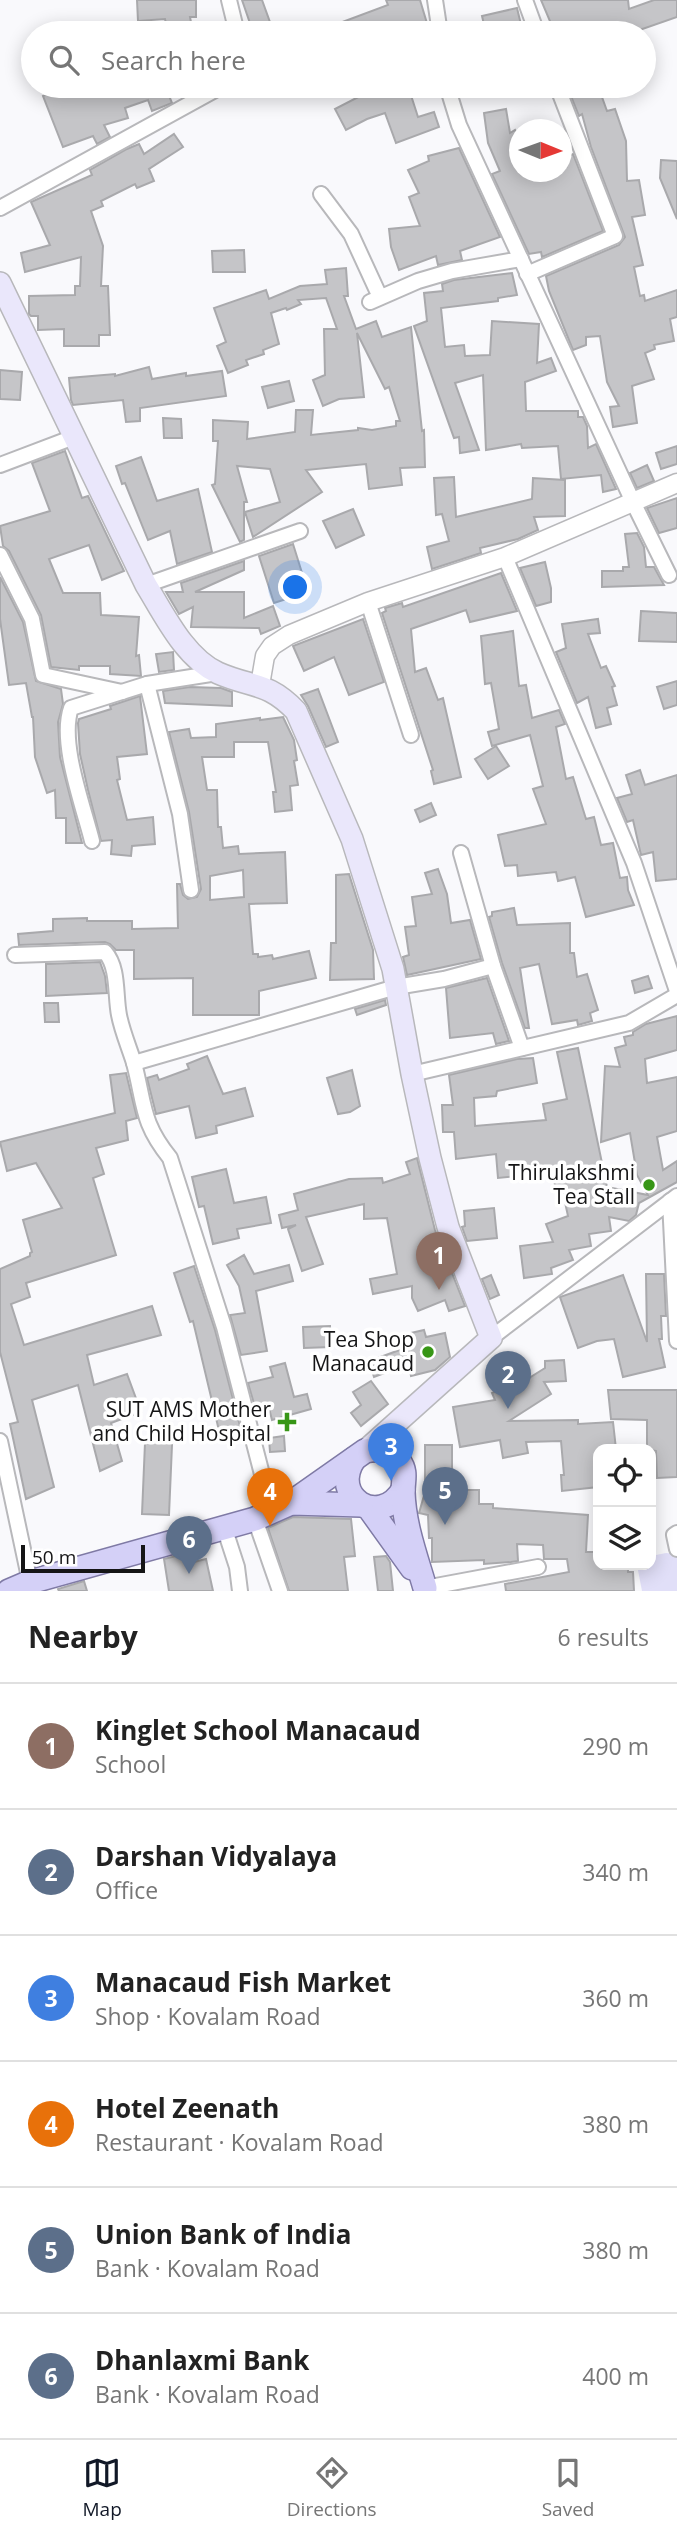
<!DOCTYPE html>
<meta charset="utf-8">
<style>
body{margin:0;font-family:"Open Sans",sans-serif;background:#f2f2f2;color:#222}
.controls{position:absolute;right:21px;bottom:21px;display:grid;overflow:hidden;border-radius:14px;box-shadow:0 4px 18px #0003}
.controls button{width:63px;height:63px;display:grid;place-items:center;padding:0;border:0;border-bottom:2px solid #e0e0e0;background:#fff;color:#222;font:35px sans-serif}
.compass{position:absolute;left:509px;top:119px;width:63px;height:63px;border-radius:50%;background:#fff;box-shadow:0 4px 18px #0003;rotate:91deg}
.scale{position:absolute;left:21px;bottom:18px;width:124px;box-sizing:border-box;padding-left:7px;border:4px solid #151516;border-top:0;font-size:19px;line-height:24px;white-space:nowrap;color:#151516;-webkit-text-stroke:5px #fff;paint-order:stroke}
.you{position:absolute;left:296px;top:588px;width:24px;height:24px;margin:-18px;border:5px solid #fff;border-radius:50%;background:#1a73e8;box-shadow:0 0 0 10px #1a73e833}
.badge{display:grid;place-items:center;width:46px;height:46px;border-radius:50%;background:#111827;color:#fff;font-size:23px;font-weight:700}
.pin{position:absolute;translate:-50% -58px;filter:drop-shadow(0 2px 4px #0008)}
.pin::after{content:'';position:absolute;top:37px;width:24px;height:21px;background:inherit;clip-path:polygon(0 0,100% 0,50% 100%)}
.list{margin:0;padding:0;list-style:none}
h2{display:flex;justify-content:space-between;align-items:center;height:91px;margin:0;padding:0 28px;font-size:30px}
h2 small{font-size:23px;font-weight:400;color:#767676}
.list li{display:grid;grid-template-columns:46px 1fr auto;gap:21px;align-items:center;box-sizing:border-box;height:126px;padding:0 28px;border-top:2px solid #e0e0e0}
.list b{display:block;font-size:26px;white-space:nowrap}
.list p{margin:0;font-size:23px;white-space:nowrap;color:#767676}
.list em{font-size:23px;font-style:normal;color:#767676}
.icon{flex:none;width:38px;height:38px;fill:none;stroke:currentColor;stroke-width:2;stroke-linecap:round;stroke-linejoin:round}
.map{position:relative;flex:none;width:677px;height:1591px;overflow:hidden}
.search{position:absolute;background:#fff;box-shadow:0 4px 18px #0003;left:21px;right:21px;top:21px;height:77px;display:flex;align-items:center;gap:18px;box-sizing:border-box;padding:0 24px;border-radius:38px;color:#767676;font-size:26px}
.sheet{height:847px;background:#fff}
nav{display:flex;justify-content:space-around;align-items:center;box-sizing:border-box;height:98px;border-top:2px solid #e0e0e0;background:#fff;font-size:19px;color:#767676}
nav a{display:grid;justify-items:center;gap:4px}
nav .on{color:#111827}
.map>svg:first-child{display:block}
</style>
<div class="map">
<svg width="677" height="1591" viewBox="0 0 677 1591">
<rect width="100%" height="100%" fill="#f9f9fc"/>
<polygon fill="#e1dff8" points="666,1553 677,1554 677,1591 642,1591 637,1565 651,1565 651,1556"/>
<g fill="#c5c5c8" stroke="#a9a9ac" stroke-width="2" fill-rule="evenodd">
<polygon points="137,0 196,0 196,17 190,17 193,33 168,33 165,19 138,21"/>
<polygon points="242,0 262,0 271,25 253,32"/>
<polygon points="386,0 420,0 429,30 418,33 313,33 388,5"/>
<polygon points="541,0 628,0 629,9 654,0 677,0 677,17 631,33 555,33"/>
<polygon points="517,8 523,33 486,33 482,16"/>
<polygon points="78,86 86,86 90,93 112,86 165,86 172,103 152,111 148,100 125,108 128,118 104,125 110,137 97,144 93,136 63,147 43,96 55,90 59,95"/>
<polygon points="368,86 408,86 418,117 434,112 439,127 396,143 385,113 367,119 346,130 335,109 370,91"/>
<polygon points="567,86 598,86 607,111 615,109 626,141 627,181 639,180 645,215 632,217 643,265 634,267 640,296 644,295 645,301 677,290 677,317 670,319 674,341 654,345 655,349 645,353 654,379 632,386 637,423 613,427 610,407 619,406 607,382 600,336 586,337 586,345 573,350 549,291 546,276 619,245 625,237 591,147 582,114 579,116"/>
<polygon points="506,109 510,133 515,130 520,140 520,172 528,172 530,176 549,172 562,172 562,168 566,167 562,159 573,154 603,231 542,257 541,252 529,254 492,174 500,171 488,143 484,113"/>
<polygon points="174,134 183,147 149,169 154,181 137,188 135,184 101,201 103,206 91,211 103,246 101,286 108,286 110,335 99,335 99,346 64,346 64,329 38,330 38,316 31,316 29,314 29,296 75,295 75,286 80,286 81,257 25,272 21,253 50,245 31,202 92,175 90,170 127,149 139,144 144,154"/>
<polygon points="459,148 500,237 460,251 462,260 438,265 436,256 399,270 391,247 389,229 420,226 409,197 419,193 408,170 429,161 428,156"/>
<polygon points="661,160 677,161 677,219 660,178"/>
<polygon points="244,250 245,272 213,272 212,251"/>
<polygon points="346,268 348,296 344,296 356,329 376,321 382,337 411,327 422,431 424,430 425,467 400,468 402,485 369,489 366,464 306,470 322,492 253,537 245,512 280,502 270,469 237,466 247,502 244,502 244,540 240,542 212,485 215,484 218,441 213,441 213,420 248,422 247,439 295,432 296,410 313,410 311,435 358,430 358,428 372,430 396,426 396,421 400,421 389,387 385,389 357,333 364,397 339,399 323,406 313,380 325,375 324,329 337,329 326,298 298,300 301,304 287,310 286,308 271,313 279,344 263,350 264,354 246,360 248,365 228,373 217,346 226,342 214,308 266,290 269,299 300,286 327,284 325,270"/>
<polygon points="512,273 517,295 498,298 498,301 441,308 445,347 464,345 465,356 490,355 492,321 539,324 537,363 551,358 556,371 525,382 526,411 578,411 578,417 583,417 587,426 588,448 596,444 616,489 603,492 601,475 561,479 558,446 522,448 521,444 486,450 483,375 455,383 479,450 460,453 459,437 454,438 414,326 427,321 424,293 443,291 442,284 454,280"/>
<polygon points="149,367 152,379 186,373 186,376 222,371 226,396 140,408 140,421 126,422 123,400 73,405 71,400 69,378 115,374 115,376"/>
<polygon points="0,370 22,372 20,400 0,399"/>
<polygon points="289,381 294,401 268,408 262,387"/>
<polygon points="163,418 181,419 182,438 164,438"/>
<polygon points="677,446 677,464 661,469 656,453"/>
<polygon points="65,451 82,498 88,496 124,571 102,580 89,545 49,559 63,593 100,593 101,615 139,617 136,656 139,655 141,676 110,674 110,666 79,666 79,670 51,667 41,615 9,551 3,546 0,526 50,511 32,463"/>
<polygon points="141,457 157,501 198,489 212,552 177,564 170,531 148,540 125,483 122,484 116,466"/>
<polygon points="647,465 654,481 637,488 630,473"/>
<polygon points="454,477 456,517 532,499 533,478 565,480 565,516 534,517 538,530 518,539 480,548 481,553 432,569 427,547 449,541 442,514 436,515 434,478"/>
<polygon points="677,498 677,528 659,533 647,508"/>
<polygon points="353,509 364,535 336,548 323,521"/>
<polygon points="637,533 644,547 646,567 654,567 664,585 602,587 602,571 623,571 623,567 629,567 625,534"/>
<polygon points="293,544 308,592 274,603 259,556"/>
<polygon points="244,561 244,570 195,592 244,592 244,618 273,606 280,626 261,634 259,628 191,627 193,607 179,614 166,592 183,592 181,583"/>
<polygon points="545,562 551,588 551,602 536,606 520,568"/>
<polygon points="501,573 517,611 470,622 466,610 411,629 415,672 426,668 438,700 443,698 461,777 434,784 431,771 433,770 382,613 386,611 385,608 402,603 403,607"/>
<polygon points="0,577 23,622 36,681 61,689 63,704 58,722 60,757 82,843 66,843 66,818 56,818 55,790 47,793 35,757 33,717 32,717 26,683 9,685 0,619"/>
<polygon points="641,611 677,613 677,642 639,641"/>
<polygon points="363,619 384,682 349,695 334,657 304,671 293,646"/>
<polygon points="598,619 600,633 588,634 601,668 606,666 615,686 612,687 617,705 607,708 611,724 596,728 588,697 577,703 556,652 566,648 562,624"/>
<polygon points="513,631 519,686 526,685 532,718 559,710 565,724 556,727 566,779 573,777 586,819 594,817 601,845 613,843 620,878 627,877 628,890 634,905 586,917 575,877 558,881 556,872 518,876 517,865 505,866 498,835 546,824 533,789 543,786 530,735 492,746 488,732 499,729 491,683 485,684 481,636"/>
<polygon points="173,652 174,670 159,672 156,654"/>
<polygon points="677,681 677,705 664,709 657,687"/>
<polygon points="190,687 221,688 232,692 232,706 165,703 163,691"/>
<polygon points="318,689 338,742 326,747 308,706 301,695"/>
<polygon points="140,696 147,754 117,757 120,779 117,780 127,820 153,817 155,844 132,846 131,856 111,854 112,840 101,841 88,790 80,754 78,723 79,719 111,709 110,706"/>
<path d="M283,717L294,740L297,760L294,761L298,785L290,786L292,810L275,812L273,792H276L268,742H234V757H202L207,790H217L218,827H221L223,848L238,846L239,854L285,852L287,903L249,904L253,954H258V957L272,955L273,959L309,951L316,978L259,991V1015H193V978L134,979V950H116L110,944L105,942L19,945L18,934L53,931V919L87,918V921H132V929L178,928L177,884H180L183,895L188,899L197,897L201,889L189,812L169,732L189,729L191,738L216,737V724L260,718V720ZM243,870L244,897L210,900V876Z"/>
<polygon points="496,746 509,766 488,779 475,759"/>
<polygon points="640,770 645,785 677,775 677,879 656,881 653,852 641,855 633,820 627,822 617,798 632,794 626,775"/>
<polygon points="431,803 436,815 420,822 415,810"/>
<polygon points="438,869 447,894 451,923 470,920 481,959 407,975 403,957 409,955 405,927 416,926 412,897 432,894 425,873"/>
<polygon points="349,874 373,950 374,979 330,980 331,943 336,943 336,875"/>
<polygon points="514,908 517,925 570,923 570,953 574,953 577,977 587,974 598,1010 590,1013 592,1021 578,1025 577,1020 552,1024 539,964 520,968 529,1028 525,1028 502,963 489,917 492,916 492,912"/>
<polygon points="100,962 105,976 107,993 46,996 46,964"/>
<polygon points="648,976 652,988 635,993 632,981"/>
<polygon points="487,978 509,1041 496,1044 493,1033 450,1038 446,988"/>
<polygon points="385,1000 386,1005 357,1015 355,1009"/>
<polygon points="44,1003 58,1003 59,1022 45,1022"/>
<polygon points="677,1016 677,1050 645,1059 647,1083 677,1077 677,1131 657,1137 663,1170 677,1161 677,1182 639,1203 636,1215 629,1221 609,1217 611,1231 589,1234 591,1246 569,1250 573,1260 551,1268 552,1274 524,1278 520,1246 553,1242 546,1224 568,1216 563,1193 557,1194 552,1172 498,1178 496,1154 456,1159 454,1132 443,1132 442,1105 453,1105 449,1075 517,1059 533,1058 537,1083 497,1091 496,1096 474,1098 475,1126 546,1120 543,1104 567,1099 557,1052 578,1048 607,1187 648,1195 637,1175 630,1133 601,1142 605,1066 620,1067 615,1048 626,1045 624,1037 633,1035 633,1032 646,1024"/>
<polygon points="207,1056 223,1094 245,1088 253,1116 216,1126 217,1133 196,1138 189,1106 156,1114 147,1078 157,1075 159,1080 189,1069 187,1064"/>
<polygon points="352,1070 360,1106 350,1112 338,1114 327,1078"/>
<polygon points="126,1073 137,1118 126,1121 128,1140 96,1148 104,1174 93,1178 116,1255 26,1283 30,1297 11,1304 24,1345 152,1306 161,1335 87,1355 94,1385 127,1374 141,1412 111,1423 122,1461 100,1471 78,1385 32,1400 54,1487 26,1499 10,1424 18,1422 0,1352 0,1269 30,1256 30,1253 32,1252 23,1220 62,1208 36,1163 7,1171 0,1142 115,1113 110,1075"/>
<polygon points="417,1158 435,1230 465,1306 449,1311 445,1300 418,1311 412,1298 412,1286 373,1294 370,1279 397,1274 387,1218 364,1219 364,1204 306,1217 323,1264 302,1271 288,1229 296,1225 282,1228 279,1215 298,1210 294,1194 349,1179 382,1178 383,1183 410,1174 406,1162"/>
<polygon points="226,1169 234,1203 266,1197 271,1223 237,1229 239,1238 213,1244 204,1206 199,1207 192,1177"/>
<polygon points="494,1208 497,1238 467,1241 462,1227 465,1226 464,1211"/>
<polygon points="244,1255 254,1274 289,1265 293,1281 256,1291 267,1351 241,1355 230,1315 245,1313 239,1286 227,1265"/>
<polygon points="194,1266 215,1330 242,1434 221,1439 193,1321 190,1322 174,1273"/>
<polygon points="646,1274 664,1274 666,1316 661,1316 662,1339 659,1339 665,1367 623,1377 614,1339 597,1341 578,1348 560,1297 623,1275 647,1342"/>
<polygon points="491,1275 499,1295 490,1299 482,1279"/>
<polygon points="330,1326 331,1347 304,1348 303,1327"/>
<polygon points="424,1330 426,1337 445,1333 450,1357 435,1370 411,1376 409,1364 374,1377 369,1361 405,1348 402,1335"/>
<polygon points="564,1360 566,1381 544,1382 551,1394 509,1421 578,1420 578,1424 613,1422 616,1449 598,1449 598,1487 562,1491 561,1475 564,1475 561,1441 526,1442 528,1453 503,1458 500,1440 460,1447 453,1407 495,1400 492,1393 511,1384 513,1388 545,1368 545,1361"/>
<polygon points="285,1363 294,1397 307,1394 311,1409 272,1420 268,1404 255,1407 248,1383 273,1377 270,1367"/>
<polygon points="371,1381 388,1404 361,1426 351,1413 361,1405 353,1392"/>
<polygon points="608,1390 677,1390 677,1477 657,1478 656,1451 647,1449 647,1420 611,1419"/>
<polygon points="164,1432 172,1445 169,1515 142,1514 145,1443"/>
<polygon points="284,1436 285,1451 270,1452 269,1438"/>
<polygon points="425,1445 452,1445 452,1481 457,1481 457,1490 479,1490 479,1504 493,1504 493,1508 588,1515 586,1552 598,1552 598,1565 628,1565 628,1572 633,1572 634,1591 506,1591 505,1584 569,1572 567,1559 544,1559 543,1545 517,1544 518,1561 511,1562 484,1564 484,1560 432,1562 432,1538 429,1538 428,1515 419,1513 425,1492"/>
<polygon points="293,1517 351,1519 355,1556 344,1557 348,1591 289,1591 268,1528"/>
<polygon points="184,1554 186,1564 206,1559 213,1591 169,1591 164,1559"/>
<polygon points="386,1556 390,1562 393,1591 378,1591 374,1557"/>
<polygon points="84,1581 87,1591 59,1591 58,1589"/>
</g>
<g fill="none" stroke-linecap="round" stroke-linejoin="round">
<defs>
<g id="minor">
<polyline points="229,0 237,33"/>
<polyline points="435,0 440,33"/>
<polyline points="525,0 537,33"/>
<polyline points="447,86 459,125 633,502 669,575"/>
<polyline points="321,194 351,234 380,297"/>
<polyline points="0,208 222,86"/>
<polyline points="527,274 615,236 557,86"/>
<polyline points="370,302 418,281 452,271 521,259"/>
<polyline points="0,465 74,437"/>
<polyline points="0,555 32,619 43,675 122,692"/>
<polyline points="505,557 634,863 677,991"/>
<polyline points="146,585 300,531"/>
<polyline points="368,602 411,735"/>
<polyline points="147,684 180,814 191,890"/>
<path d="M92,841C83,805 59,742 71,708L147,684L217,673"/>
<polyline points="461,853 493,966 522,1048"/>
<path d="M15,955L105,952C119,968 115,995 119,1015C122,1031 129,1047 134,1063C145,1105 141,1122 170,1158L224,1327L272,1513"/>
<polyline points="134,1063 396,987 444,979 493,966"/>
<polyline points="412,1074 629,1023 677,995"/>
<polyline points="670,1201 677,1341"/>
<polyline points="491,1338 677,1196"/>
<polyline points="0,1441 30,1582"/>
<polyline points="255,1519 280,1591"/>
<polyline points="224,1527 237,1567 240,1591"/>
<polyline points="677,1533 674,1535 677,1549"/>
<polyline points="425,1588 538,1567"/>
</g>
<polyline id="tertiary" points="260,685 265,656 272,646 289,635 368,602 505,557 677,483"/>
<path id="secondary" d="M0,283L146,585C165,616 185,658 218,673C252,688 267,681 296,711L352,839L393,969L412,1074L430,1158L448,1227L491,1338L365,1451"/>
<g id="primary">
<path d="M354,1459C329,1497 379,1529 403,1490"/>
<path d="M291,1503L365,1451C378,1448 391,1449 399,1461C407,1472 403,1480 403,1492C404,1525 416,1557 425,1588"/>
<polyline points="369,1508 412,1568"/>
<polyline points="9,1591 30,1582 255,1519 291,1503 361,1505"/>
</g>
</defs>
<use href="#minor" stroke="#b8b8bb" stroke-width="18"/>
<use href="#tertiary" stroke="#b8b8bb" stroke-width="21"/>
<use href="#secondary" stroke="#b8b8bb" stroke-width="24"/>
<use href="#primary" stroke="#7f7aa5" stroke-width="26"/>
<use href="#minor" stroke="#fff" stroke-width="14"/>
<use href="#tertiary" stroke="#fff" stroke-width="18"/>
<use href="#secondary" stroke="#eae7fb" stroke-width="21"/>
<use href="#primary" stroke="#d4d0f7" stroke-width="23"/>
</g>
<g fill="#379616" stroke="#fff" stroke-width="2.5">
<circle cx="649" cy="1185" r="7"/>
<circle cx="428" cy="1352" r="7"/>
<path d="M283.5 1411.5h7v7h7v7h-7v7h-7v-7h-7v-7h7z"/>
</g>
<g text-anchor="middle" stroke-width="7" stroke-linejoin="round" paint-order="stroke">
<g font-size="21" fill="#151516" stroke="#fff" text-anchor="end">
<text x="635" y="1180">Thirulakshmi<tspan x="635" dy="24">Tea Stall</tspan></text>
<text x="414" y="1347">Tea Shop<tspan x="414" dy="24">Manacaud</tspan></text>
<text x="271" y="1417">SUT AMS Mother<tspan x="271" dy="24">and Child Hospital</tspan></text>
</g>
</g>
</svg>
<div class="controls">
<button><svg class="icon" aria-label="locate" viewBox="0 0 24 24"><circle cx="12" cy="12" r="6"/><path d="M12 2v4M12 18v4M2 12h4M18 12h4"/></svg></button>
<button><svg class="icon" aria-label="layers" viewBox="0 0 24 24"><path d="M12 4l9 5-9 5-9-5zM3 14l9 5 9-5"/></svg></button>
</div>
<svg class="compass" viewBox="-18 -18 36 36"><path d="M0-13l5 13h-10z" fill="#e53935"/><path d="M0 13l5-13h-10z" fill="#767676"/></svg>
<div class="scale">50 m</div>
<div class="you"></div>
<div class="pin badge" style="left:439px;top:1290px;background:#8d6e63">1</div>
<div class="pin badge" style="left:508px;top:1409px;background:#5c6f8a">2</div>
<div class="pin badge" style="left:391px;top:1481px;background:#3f7fe0">3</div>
<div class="pin badge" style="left:270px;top:1526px;background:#e8710a">4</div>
<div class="pin badge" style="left:445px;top:1525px;background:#5c6f8a">5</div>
<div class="pin badge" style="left:189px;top:1574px;background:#5c6f8a">6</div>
<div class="search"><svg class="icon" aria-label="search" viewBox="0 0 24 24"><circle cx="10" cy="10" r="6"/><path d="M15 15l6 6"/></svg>Search here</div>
</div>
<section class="sheet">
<h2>Nearby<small>6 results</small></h2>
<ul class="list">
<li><span class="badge" style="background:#8d6e63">1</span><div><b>Kinglet School Manacaud</b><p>School</p></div><em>290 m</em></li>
<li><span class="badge" style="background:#5c6f8a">2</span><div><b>Darshan Vidyalaya</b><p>Office</p></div><em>340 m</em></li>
<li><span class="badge" style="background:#3f7fe0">3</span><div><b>Manacaud Fish Market</b><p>Shop · Kovalam Road</p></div><em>360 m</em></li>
<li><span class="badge" style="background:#e8710a">4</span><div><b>Hotel Zeenath</b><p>Restaurant · Kovalam Road</p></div><em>380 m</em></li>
<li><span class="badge" style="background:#5c6f8a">5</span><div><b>Union Bank of India</b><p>Bank · Kovalam Road</p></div><em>380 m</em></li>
<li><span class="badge" style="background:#5c6f8a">6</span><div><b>Dhanlaxmi Bank</b><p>Bank · Kovalam Road</p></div><em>400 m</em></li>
</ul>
</section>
<nav>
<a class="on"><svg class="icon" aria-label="map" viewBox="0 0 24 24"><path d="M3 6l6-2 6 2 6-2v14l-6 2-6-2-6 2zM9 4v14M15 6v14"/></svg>Map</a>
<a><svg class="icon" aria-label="directions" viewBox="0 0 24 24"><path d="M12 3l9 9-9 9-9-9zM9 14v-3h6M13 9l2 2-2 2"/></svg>Directions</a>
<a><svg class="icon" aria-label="saved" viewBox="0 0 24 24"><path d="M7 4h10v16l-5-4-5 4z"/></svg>Saved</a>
</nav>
